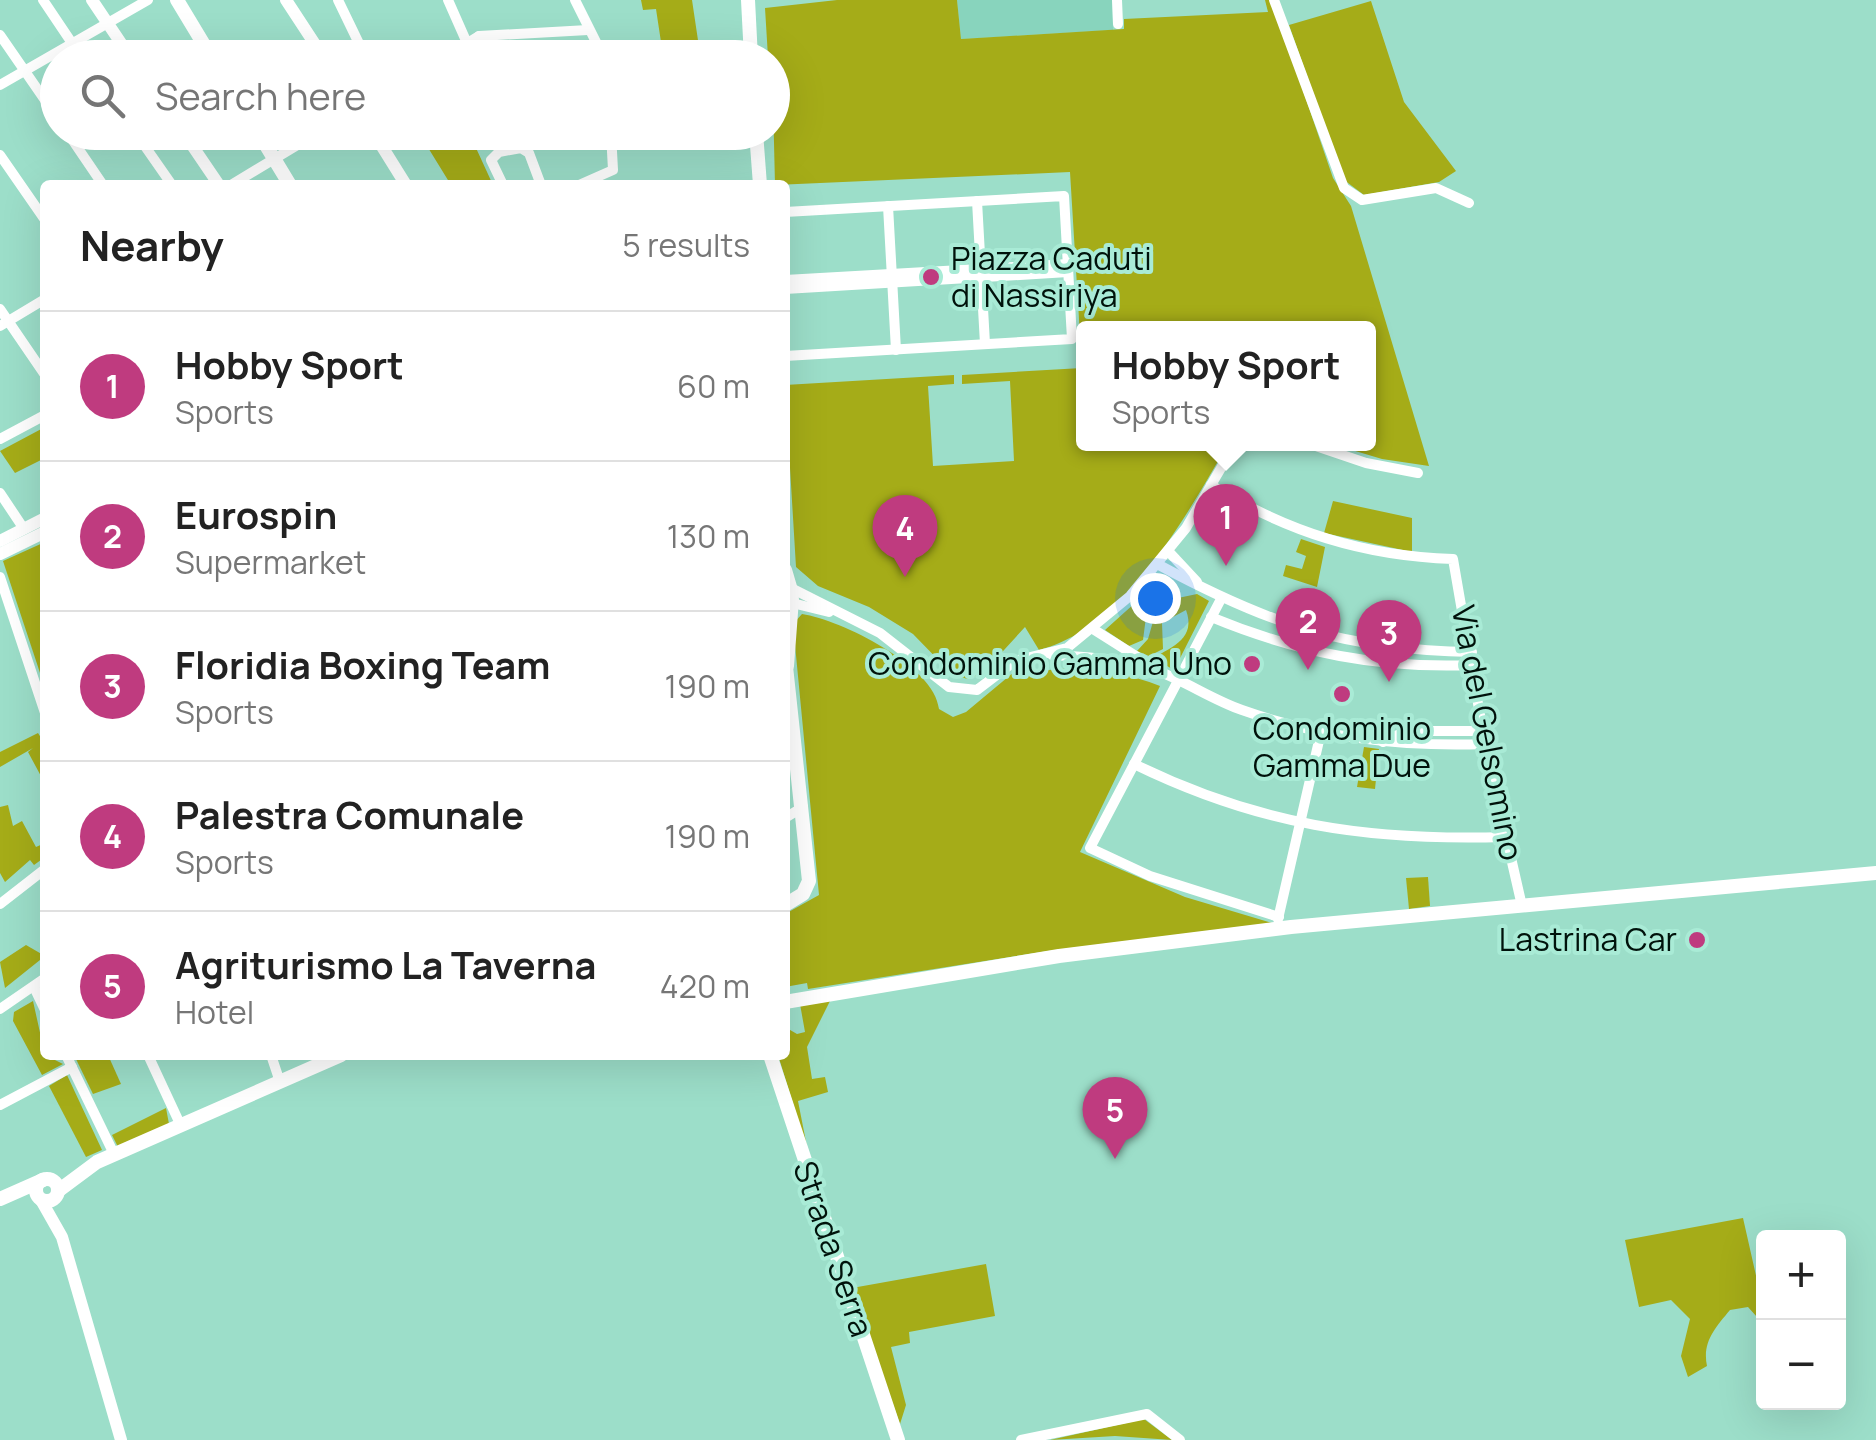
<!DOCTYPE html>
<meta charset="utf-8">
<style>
body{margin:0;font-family:Manrope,sans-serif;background:#f2f2f2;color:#222}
.controls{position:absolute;right:30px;bottom:30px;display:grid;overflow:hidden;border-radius:10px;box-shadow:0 10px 40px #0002}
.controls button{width:90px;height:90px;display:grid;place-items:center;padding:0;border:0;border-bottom:2px solid #e0e0e0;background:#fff;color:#222;font:50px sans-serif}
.you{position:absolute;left:1155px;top:598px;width:35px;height:35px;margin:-25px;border:8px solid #fff;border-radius:50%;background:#1a73e8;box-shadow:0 0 0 15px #1a73e833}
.badge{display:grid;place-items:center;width:65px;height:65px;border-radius:50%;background:#bf3b7f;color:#fff;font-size:32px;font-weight:700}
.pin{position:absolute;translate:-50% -82px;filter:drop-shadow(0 2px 5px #0008)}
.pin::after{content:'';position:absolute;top:52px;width:35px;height:30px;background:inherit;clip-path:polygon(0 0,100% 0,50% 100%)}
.popup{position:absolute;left:1076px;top:321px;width:300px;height:130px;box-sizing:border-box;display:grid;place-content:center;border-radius:10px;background:#fff;filter:drop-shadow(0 2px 8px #0005);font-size:32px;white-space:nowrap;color:#767676}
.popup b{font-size:38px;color:#222}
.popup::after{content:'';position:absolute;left:50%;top:100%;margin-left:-20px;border:20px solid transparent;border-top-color:#fff}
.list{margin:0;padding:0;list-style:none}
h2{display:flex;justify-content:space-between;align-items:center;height:130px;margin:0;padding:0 40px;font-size:42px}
h2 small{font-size:32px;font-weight:400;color:#767676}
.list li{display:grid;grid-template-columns:65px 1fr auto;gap:30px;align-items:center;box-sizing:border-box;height:150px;padding:0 40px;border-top:2px solid #e0e0e0}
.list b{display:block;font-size:38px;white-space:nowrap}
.list p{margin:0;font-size:32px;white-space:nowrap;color:#767676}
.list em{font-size:32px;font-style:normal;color:#767676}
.icon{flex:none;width:55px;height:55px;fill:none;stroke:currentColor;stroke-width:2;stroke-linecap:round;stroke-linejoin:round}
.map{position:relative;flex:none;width:1876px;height:1440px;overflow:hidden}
.search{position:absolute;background:#fff;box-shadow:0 10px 40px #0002;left:40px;top:40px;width:750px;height:110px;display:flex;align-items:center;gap:25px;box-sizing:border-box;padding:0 35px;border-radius:55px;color:#767676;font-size:38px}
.panel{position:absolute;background:#fff;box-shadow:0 10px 40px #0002;left:40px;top:180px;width:750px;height:880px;border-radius:10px}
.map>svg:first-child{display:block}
</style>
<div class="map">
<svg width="1876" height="1440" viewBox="0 0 1876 1440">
<rect width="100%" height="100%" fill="#9cdec9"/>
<polygon fill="#88d4bd" points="957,0 1112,0 1113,30 961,39"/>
<g fill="#a5ac18">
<polygon points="641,0 692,0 699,47 673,48 672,40 661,42 656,9 643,10"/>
<path d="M837,0H957L961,39L1124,29V19L1268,12L1265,0H1272L1333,178L1351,206L1429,466L1382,459L1332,444H1368V328H1084V444H1228C1186,516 1126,628 1039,650L1025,627L982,674L967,679L951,673L913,634L869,607L818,586L796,567L785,385L954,375V384L928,386L933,466L1014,461L1010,381L962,384V375L1082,368L1070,172L775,185L772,58L768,57L765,8Z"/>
<polygon points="1371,1 1404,102 1456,171 1439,182 1364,195 1344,180 1289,25"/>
<polygon points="419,133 487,133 488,143 476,148 493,185 451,185"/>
<polygon points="45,427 45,458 15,473 0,451"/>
<polygon points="1333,501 1412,518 1412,552 1324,533"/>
<polygon points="1301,539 1325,547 1317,587 1283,576 1286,565 1302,569 1306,556 1296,552"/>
<polygon points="45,542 45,688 3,561"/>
<polygon points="1146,593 1157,605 1146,617 1143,640 1129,646 1105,630"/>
<path d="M1197,594L1209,601L1174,670L1153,658C1174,646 1196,638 1186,610L1162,623L1163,649L1149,656L1137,651L1148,639L1154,618L1169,611L1178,598Z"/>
<path d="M802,614C841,620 935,666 939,709L953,717L966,712L1014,672L1016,677C1064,662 1114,668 1160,686L1080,852L1185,897L1272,923L1048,951L808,989L807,983L785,987V914L819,895L793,624Z"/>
<polygon points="38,733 45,744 45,777 42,778 28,752 33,748 0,767 0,752"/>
<polygon points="1364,747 1379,749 1375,789 1357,787"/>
<polygon points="8,805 13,826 22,821 36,847 45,843 45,857 34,865 30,860 5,882 0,873 0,807"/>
<polygon points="1428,877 1430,906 1409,909 1406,878"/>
<polygon points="26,945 45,956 5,988 0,962"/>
<polygon points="831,999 807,1047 812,1079 825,1077 828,1092 798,1101 808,1152 778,1055 785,1055 785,1027 797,1034 805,1032 800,1004"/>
<polygon points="33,1001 45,1055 63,1064 42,1075 13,1021 14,1012"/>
<polygon points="74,1055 108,1055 121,1084 93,1094"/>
<polygon points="67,1075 102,1150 86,1157 49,1086"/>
<polygon points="166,1108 169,1124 118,1147 112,1135"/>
<path d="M1743,1218L1757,1280H1763V1330L1756,1332L1757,1317L1748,1307L1730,1310C1715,1328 1702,1342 1707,1366L1688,1377L1681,1356L1690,1319L1671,1300L1639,1307L1625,1240Z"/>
<polygon points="986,1264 995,1316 909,1332 910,1343 891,1347 906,1405 900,1424 852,1288"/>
<polygon points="1144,1419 1172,1440 1115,1436 1050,1440"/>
</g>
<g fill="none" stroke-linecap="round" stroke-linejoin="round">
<g stroke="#fff" stroke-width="10">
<polyline points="43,0 82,58"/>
<polyline points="338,0 366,58"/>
<polyline points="448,0 467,43"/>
<polyline points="575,0 604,58"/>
<polyline points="1117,0 1118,24"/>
<polyline points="1274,0 1344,188 1362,200 1436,188 1469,203"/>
<polyline points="0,35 58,119"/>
<polyline points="479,36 493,58"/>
<polyline points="443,58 479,36 588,30"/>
<polyline points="584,58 604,56"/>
<polyline points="695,58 751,54"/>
<polyline points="0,85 148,0"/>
<polyline points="67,132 103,185"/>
<polyline points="135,132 172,185"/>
<polyline points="497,132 497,144 611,137"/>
<polyline points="0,155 45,220"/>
<polyline points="231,185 319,132"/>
<polyline points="503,185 491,160 499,152 521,148 529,153 541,185"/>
<polyline points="579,185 613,170 611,133"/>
<polyline points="977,201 985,344"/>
<polyline points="888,206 896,350"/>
<polyline points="785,212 1064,196 1072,339 785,356"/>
<polyline points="785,280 1068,264"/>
<polyline points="785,289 1068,272"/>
<polyline points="0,309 45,375"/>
<polyline points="0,326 45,299"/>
<polyline points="0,439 45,415"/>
<polyline points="1310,444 1366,463 1418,473"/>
<path d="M1211,485C1287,532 1364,556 1453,559L1485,744L1522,906"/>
<polyline points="0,493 24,529"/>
<polyline points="1169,552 1197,582"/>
<path d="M1159,565C1270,625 1345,650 1472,652"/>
<polyline points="0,577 45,713"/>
<polyline points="791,588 880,633 949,687 977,690 1015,661 1067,648 1130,596 1186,528 1235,444"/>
<polyline points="1221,599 1090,848 1150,876 1279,917"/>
<polyline points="788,602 829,612"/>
<path d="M1211,617C1298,653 1380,669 1474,665"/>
<polyline points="1093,629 1150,665"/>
<path d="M1052,655C1088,657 1124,659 1158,671C1187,682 1213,700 1242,710C1321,738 1402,747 1485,744"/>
<polyline points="1383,742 1406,731 1483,731"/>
<path d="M1134,764C1259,825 1367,841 1504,837"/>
<polyline points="785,818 803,807"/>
<polyline points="0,904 45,869"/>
<polyline points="1278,919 1321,732"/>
<polyline points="34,987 45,1010"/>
<polyline points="0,1009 45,978"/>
<polyline points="66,1055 114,1154"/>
<polyline points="148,1055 181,1126"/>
<polyline points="271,1055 280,1082"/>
<polyline points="0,1105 72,1067"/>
<polyline points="1021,1440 1147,1414 1180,1440"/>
</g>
<g stroke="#fff" stroke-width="12">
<polyline points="92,0 131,58"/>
<polyline points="286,0 324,58"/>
<polyline points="183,132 219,185"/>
<polyline points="373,132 406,185"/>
<polyline points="0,541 45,518"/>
<polyline points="0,554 45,532"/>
<polyline points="41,1200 62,1237 121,1440"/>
</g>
<g stroke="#fff" stroke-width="14">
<polyline points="177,0 212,58"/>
<polyline points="748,0 751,58"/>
<polyline points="258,132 290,185"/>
<polyline points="756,132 760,185"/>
<polyline points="785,570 790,587"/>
<polyline points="785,657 809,881 803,894 785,905"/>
<polyline points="787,666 792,599"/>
<polyline points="785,1002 1059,956 1291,927 1876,873"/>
<polyline points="770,1055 898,1440"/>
<circle cx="47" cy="1190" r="11"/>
<polyline points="58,1191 97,1162 341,1055"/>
<polyline points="0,1199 43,1180"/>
</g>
</g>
<g fill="#bf3b7f" stroke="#a9ebd6" stroke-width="4">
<circle cx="931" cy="277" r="10"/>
<circle cx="1252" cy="664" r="10"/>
<circle cx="1342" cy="694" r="10"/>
<circle cx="1697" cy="940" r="10"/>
</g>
<g text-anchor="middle" stroke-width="8" stroke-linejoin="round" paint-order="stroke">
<g font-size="32" fill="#00120b" stroke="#a9ebd6" text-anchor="end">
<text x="951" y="270" text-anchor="start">Piazza Caduti<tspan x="951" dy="37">di Nassiriya</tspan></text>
<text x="1232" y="675">Condominio Gamma Uno</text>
<text x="1342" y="740" text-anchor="middle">Condominio<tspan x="1342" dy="37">Gamma Due</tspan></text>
<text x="1677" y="951">Lastrina Car</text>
</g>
<g font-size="32" fill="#00120b" stroke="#a9ebd6">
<text transform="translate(1487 733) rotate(79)" y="11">Via del Gelsomino</text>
<text transform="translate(833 1249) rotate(71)" y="11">Strada Serra</text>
</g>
</g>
</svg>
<div class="controls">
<button>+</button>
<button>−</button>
</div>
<div class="you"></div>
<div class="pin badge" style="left:1226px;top:566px">1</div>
<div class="popup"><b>Hobby Sport</b>Sports</div>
<div class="pin badge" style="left:1308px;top:670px">2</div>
<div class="pin badge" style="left:1389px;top:682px">3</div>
<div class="pin badge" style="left:905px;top:577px">4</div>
<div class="pin badge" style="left:1115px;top:1159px">5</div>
<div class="search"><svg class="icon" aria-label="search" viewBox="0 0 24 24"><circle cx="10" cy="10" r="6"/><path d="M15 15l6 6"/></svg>Search here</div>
<section class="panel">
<h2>Nearby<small>5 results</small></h2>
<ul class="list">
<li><span class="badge">1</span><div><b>Hobby Sport</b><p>Sports</p></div><em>60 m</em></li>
<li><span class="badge">2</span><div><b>Eurospin</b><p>Supermarket</p></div><em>130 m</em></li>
<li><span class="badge">3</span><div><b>Floridia Boxing Team</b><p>Sports</p></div><em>190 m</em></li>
<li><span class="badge">4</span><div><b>Palestra Comunale</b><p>Sports</p></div><em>190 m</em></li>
<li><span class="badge">5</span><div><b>Agriturismo La Taverna</b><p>Hotel</p></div><em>420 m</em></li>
</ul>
</section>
</div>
